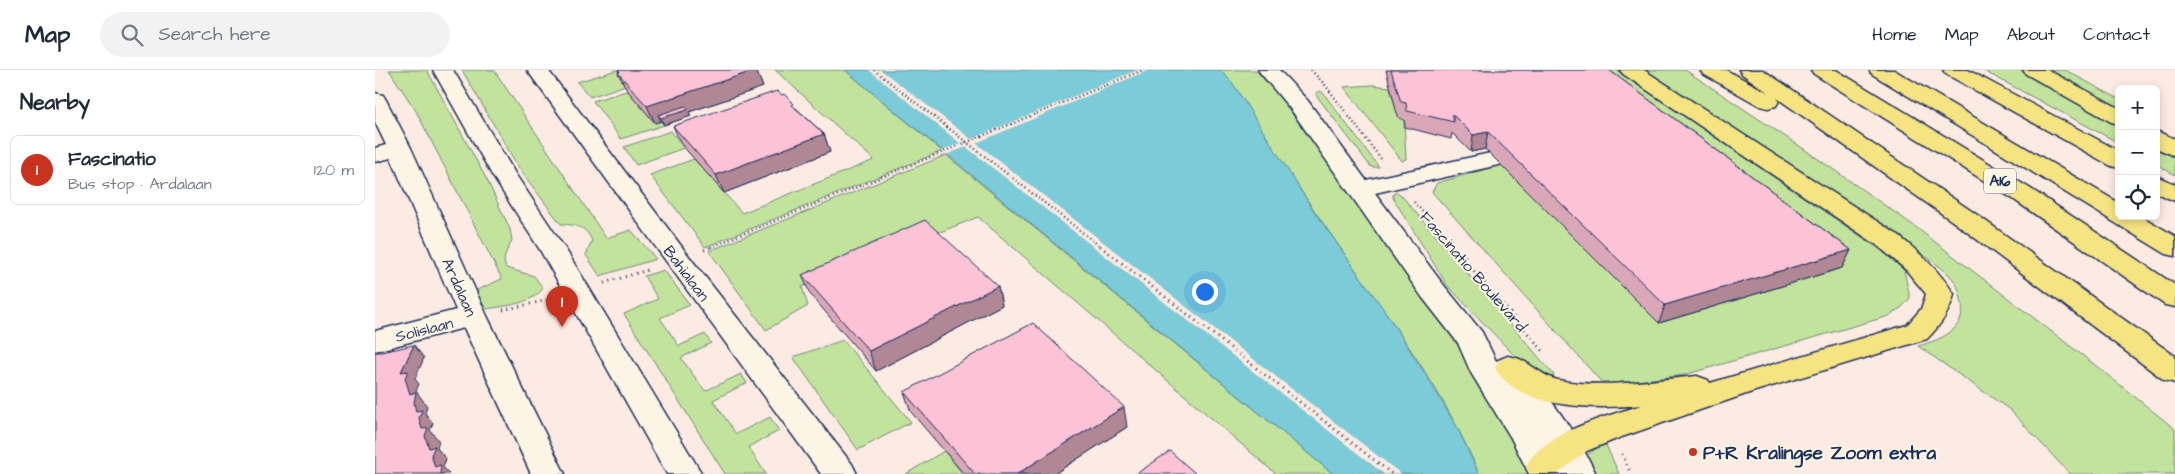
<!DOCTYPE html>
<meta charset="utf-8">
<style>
body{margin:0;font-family:"Architects Daughter",sans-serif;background:#f2f2f3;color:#1f2937}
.controls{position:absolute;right:15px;top:15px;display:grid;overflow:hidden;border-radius:8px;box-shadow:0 2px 8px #0003}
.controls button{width:45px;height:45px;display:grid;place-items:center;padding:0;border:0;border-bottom:1px solid #e0e1e3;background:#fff;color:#1f2937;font:25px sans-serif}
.you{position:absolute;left:829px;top:221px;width:18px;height:18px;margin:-12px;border:4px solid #fff;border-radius:50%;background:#1a73e8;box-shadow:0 0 0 8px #1a73e833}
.badge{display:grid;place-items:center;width:32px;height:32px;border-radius:50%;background:#c8321e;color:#fff;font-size:16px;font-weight:700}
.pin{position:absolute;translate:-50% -41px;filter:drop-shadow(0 1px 2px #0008)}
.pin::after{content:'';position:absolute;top:26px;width:18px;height:15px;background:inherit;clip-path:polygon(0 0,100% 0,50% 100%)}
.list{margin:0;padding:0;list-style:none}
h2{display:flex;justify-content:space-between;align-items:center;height:65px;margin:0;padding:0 20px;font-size:21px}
h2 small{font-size:16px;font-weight:400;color:#747a83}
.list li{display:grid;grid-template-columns:32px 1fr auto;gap:15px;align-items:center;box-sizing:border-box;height:70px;margin:0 10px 10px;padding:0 10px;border:1px solid #e0e1e3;border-radius:8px}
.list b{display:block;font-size:19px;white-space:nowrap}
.list p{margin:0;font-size:16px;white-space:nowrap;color:#747a83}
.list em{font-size:16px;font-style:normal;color:#747a83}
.icon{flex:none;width:28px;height:28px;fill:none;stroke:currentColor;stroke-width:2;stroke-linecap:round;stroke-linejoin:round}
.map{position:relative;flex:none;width:1800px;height:404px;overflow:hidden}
header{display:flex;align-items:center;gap:30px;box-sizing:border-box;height:70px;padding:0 25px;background:#fff;border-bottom:1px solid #e0e1e3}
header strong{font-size:24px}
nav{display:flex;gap:28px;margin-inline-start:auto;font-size:18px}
.search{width:350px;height:45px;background:#f2f2f3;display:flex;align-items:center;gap:12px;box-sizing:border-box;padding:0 18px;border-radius:28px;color:#747a83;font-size:19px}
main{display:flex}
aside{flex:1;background:#fff}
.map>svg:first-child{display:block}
</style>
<header>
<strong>Map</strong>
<div class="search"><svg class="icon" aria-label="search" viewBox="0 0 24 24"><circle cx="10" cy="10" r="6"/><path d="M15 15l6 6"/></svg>Search here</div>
<nav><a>Home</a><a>Map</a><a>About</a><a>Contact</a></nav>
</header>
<main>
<aside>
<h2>Nearby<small></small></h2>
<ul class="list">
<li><span class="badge">1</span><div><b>Fascinatio</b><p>Bus stop · Ardalaan</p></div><em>120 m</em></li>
</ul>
</aside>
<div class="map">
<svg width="1800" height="404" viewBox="0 0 1800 404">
<rect width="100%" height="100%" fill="#fcebe2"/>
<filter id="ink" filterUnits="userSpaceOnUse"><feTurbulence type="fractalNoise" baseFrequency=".02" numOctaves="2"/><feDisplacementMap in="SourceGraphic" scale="10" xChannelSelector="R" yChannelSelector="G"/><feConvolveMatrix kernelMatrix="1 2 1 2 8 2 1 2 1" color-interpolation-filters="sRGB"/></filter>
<g filter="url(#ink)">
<g fill="#c2e39c" stroke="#6e897d">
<path d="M14,0H52L112,110L135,159L137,170C133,180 126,188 131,198L159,206L168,218C158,234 129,236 112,239L103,228L102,220L127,209L41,41Z"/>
<path d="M87,0H119L231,168L256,160L281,189L225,206L211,185L217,171C211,156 201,155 186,154L145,100Z"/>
<polygon points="242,0 254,14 215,27 202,12"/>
<polygon points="400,0 470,0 567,81 330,177 275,105 319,89 367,143 499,90"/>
<path d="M845,0H881L908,31L1127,337L1160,404H1104C1071,324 1017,252 968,182C926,122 886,61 845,0Z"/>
<polygon points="1137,0 1241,0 1506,180 1529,200 1535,228 1527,237 1514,246 1309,305 1229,315 1057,122 1062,113 1136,92"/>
<path d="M1269,0H1310L1426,77L1538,155L1720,295L1800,359V404H1695L1635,340L1543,276C1568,269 1596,258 1585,225C1584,219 1581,212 1577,208C1570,200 1561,194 1553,188Z"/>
<polygon points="1607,0 1646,0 1744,55 1744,73"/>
<polygon points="1673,0 1690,0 1744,29 1744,39"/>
<polygon points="997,15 1015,17 1024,48 1029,50 1031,89 1027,91 969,17"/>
<polygon points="258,19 289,55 246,69 218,31"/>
<polygon points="946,21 949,24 1004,97 996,97 941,25 942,22"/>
<polygon points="296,61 309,78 261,95 249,77"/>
<polygon points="1781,77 1800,87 1800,105 1781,94"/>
<polygon points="571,85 958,404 901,404 603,147 427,217 433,236 391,260 334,181"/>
<polygon points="1022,122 1026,125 1179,305 1178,308 1154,296 1138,284 1072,215 1018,128 1018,124"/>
<polygon points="289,200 315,235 285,248 304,276 330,264 336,273 306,288 330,321 366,304 372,313 338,330 361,364 395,347 404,361 373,377 391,404 350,404 249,244 283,229 269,206"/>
<polygon points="468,270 536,352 483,380 418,287"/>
<polygon points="1227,374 1231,375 1244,404 1219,404 1211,386"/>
<polygon points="569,381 588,404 531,404"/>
</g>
<polygon fill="#7ccbd8" stroke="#558da7" points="470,0 845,0 857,12 937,138 1014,247 1056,313 1083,359 1104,404 958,404"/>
<polygon fill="#fcebe2" points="494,0 506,0 596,69 762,0 774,0 601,73 1026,404 1009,404 591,77 568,86 564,82 585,73"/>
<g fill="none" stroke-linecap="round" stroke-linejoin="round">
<defs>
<g id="minor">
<polygon points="58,0 78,0 141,105 191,180 327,404 292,404 165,180 117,105"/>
<polygon points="152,0 173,0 313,185 477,394 482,404 446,404"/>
<path d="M883,0H904L933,31L991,110L1120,82L1128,84L1132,89L1128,94L1000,123L1067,213L1107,262L1121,291L1133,286L1144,289C1174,328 1200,359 1221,404H1154L1136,368L1096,303L1083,273L1047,227L917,41Z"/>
<polygon points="0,23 8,25 11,30 36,78 112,246 190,404 156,404 89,258 0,281 0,261 81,240 16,88 0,92 0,78 11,75 0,52"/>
</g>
<g id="highway">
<path d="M1245,0H1269L1520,163C1543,181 1564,200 1579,224C1575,242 1565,256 1552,269L1377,322L1244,368L1212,381L1182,404H1155L1151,396C1169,362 1232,346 1267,335C1224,339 1145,341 1120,298L1124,290C1127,289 1132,287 1135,287C1151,287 1166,307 1183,310C1229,319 1276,310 1322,306L1333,310L1335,313L1532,255L1546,239L1551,224L1531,200L1502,175L1248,4Z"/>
<polygon points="1325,0 1351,0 1394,23 1367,4 1364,0 1388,0 1598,142 1800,286 1800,313 1789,310 1580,153 1402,28 1404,31 1401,36 1393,38 1385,36 1328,4"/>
<polygon points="1436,0 1461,0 1656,119 1800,215 1800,237 1790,235 1638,129 1439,4"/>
<polygon points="1494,0 1519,0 1744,133 1744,146 1766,146 1800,166 1800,186 1791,184 1497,4"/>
<polygon points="1568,0 1593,0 1744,81 1744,98 1736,96 1571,4"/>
<polygon points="1648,0 1673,0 1744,38 1744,54 1736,52 1651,4"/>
<polygon points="1781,61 1800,69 1800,86 1781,78"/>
<polygon points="1781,106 1800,114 1800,131 1781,123"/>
</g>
</defs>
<use href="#minor" stroke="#1b2f5e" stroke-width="3"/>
<use href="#highway" stroke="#1b2f5e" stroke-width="3"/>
<g stroke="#1b2f5e" stroke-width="2.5" stroke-dasharray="1 3" stroke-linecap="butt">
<polyline points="499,0 726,177"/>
<polyline points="936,0 951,16 1006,89"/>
<polyline points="1039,132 1078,177"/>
<polyline points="336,177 768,0"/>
</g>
<g stroke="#1b2f5e" stroke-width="3" stroke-dasharray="1 4.5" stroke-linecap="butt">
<polyline points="725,176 1017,404"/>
<polyline points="1077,176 1169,282"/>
<polyline points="329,180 339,176"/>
<polyline points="229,213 276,199"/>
<polyline points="128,240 173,230"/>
<polyline points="1247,384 1256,404"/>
</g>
<use href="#minor" fill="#fcf5e5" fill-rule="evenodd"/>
<use href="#highway" fill="#f6e381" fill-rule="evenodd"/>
</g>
<g fill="#d9a7b7" stroke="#1b2f5e">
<polygon points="243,0 381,0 388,17 314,42 316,46 289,55 286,51 280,53 252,20 243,3 244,3"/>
<polygon points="1011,0 1234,0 1476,180 1467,198 1284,253 1110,79 1096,82 1077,63 1076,69 1030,57 1029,50 1024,48 1021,40"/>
<polygon points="421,38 449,64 455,82 349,123 306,74 298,56"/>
<polygon points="427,205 623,216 627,235 501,301 435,224"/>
<polygon points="529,322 752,357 679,404 589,404 536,342"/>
</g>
<g fill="#b08895" stroke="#1b2f5e">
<polygon points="381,0 388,17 314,42 316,46 289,55 286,48 283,45 286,51 280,53 272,36"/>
<polygon points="1113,62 1110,79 1096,82 1098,65"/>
<polygon points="449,64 455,82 349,123 341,105"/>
<polygon points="1476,180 1467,198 1284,253 1290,235"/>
<polygon points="623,216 627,235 501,301 494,281"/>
<polygon points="39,275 49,288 40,309 44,314 41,321 52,336 50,343 58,353 55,360 64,371 62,378 71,389 68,397 74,404 65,404 60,397 35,324 26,302"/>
<polygon points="749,337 752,357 679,404 642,404"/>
</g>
<g fill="#fcc2d5" stroke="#1b2f5e">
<polygon points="243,0 381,0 272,36 243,3 245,2"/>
<polygon points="1016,0 1234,0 1476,180 1290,235 1113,62 1098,65 1077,44 1079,52 1032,41 1031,33 1026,32"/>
<polygon points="402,21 407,25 409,24 419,34 417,35 449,64 341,105 298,56"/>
<polygon points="310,36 313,40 286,48 283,45"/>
<polygon points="550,150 623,216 494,281 427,205"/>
<polygon points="658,253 749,337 642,404 600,404 529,322"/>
<polygon points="39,275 26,302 33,301 30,308 35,324 41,322 39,333 41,341 47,340 44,348 47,359 53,358 50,366 54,378 60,376 56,385 60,397 66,395 65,404 0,404 0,282 6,282"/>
<polygon points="795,381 821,404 761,404"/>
</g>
</g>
<circle fill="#c8321e" stroke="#fcf5e5" stroke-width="2" cx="1318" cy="382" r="5"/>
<g text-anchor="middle" stroke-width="4" stroke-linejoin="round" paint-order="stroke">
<rect fill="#fcf5e5" stroke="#5e6a86" stroke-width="1" x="1609" y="98.5" width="32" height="25" rx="4"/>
<g font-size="15" font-weight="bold" fill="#1b2f5e">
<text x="1625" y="116">A16</text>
</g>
<g font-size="16" fill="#1b2f5e" stroke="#fcf5e5">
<text transform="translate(1099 201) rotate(49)" y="6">Fascinatio Boulevard</text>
<text transform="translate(312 203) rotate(53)" y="6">Bahialaan</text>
<text transform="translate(85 217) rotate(66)" y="6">Ardalaan</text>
<text transform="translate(49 259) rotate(-14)" y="6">Solislaan</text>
</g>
<g font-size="19" font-weight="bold" fill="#1b2f5e" stroke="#fcf5e5" text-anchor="start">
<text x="1328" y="389">P+R Kralingse Zoom extra</text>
</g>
</g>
</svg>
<div class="controls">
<button>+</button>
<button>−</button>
<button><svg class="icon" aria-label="locate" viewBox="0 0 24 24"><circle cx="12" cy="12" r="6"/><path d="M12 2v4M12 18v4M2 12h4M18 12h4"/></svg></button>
</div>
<div class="you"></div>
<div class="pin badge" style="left:187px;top:257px">1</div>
</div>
</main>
